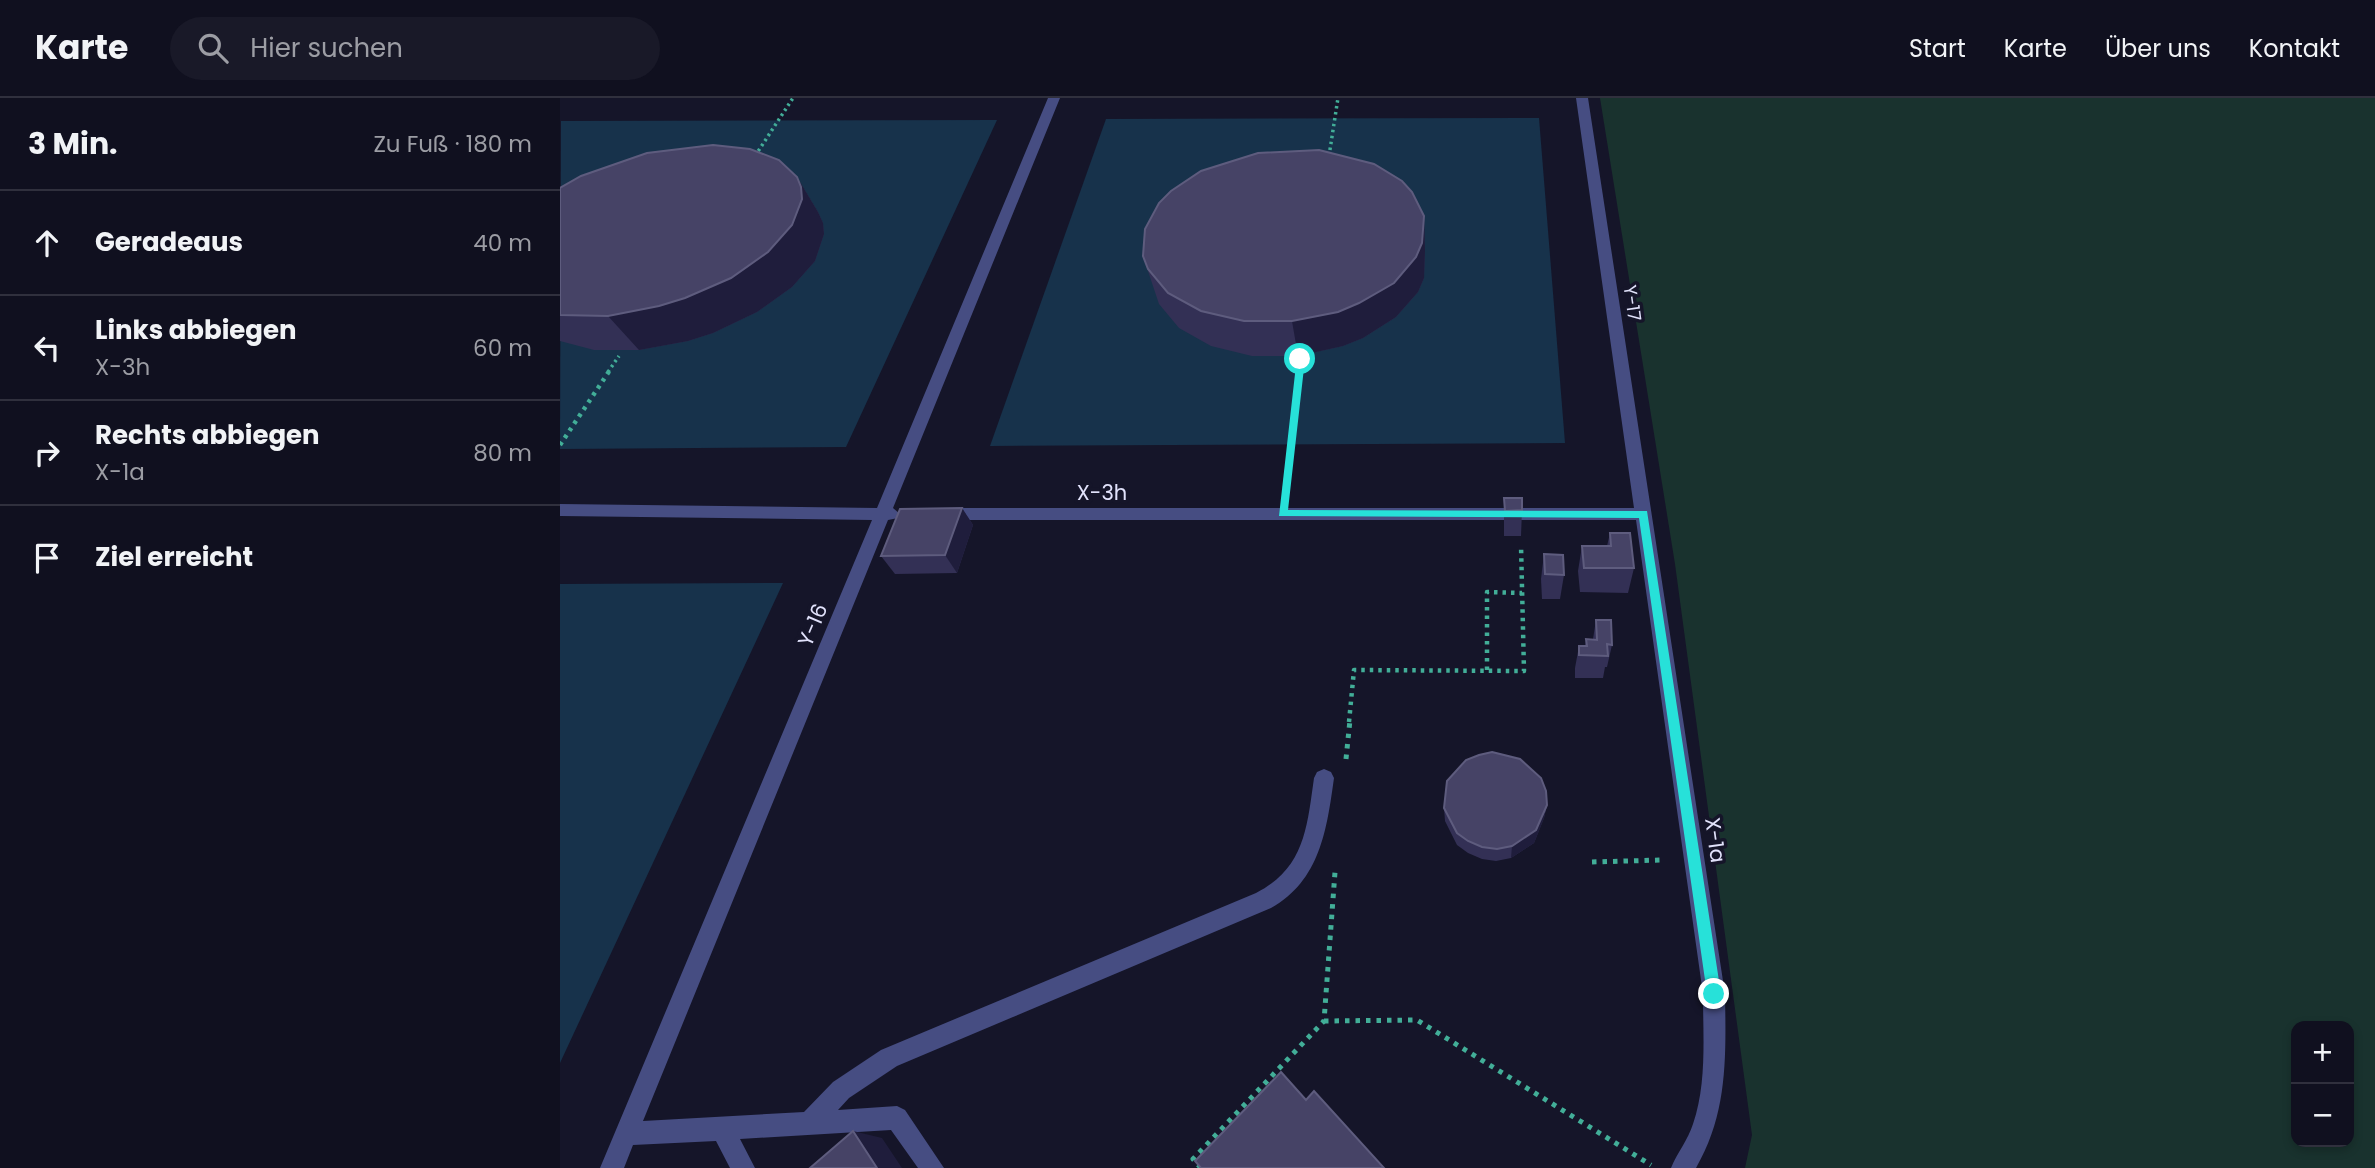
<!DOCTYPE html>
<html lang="de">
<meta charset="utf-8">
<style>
body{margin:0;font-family:Poppins,sans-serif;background:#191928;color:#f1f3f6}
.controls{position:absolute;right:21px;bottom:21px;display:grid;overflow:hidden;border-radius:14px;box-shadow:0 4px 10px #0003}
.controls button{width:63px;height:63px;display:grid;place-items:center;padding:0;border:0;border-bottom:2px solid #30303d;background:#10101f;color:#f1f3f6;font:35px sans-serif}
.stop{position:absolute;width:21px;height:21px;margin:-16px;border:5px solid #27e1d9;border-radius:50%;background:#fff}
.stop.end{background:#27e1d9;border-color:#fff;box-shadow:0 2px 7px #0008}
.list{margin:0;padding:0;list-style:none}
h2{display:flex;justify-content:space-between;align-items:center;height:91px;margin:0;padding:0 28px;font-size:30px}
h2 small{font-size:23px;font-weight:400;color:#9c9da4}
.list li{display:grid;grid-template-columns:46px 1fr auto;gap:21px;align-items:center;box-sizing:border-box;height:105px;padding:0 28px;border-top:2px solid #30303d}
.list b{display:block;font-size:26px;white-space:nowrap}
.list p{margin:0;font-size:23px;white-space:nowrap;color:#9c9da4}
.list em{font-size:23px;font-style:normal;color:#9c9da4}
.icon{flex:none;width:38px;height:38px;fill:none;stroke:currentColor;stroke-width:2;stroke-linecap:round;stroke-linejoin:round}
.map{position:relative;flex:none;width:1815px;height:1070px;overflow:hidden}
header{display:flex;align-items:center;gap:42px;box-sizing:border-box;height:98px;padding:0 35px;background:#10101f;border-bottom:2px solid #30303d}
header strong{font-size:33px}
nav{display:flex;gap:38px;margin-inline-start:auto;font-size:24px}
.search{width:490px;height:63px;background:#191928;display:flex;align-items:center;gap:18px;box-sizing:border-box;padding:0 24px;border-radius:38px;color:#9c9da4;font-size:26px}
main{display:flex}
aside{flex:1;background:#10101f}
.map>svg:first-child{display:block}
</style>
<header>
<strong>Karte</strong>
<div class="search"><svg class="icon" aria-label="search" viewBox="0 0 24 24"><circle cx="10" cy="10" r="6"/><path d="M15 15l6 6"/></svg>Hier suchen</div>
<nav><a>Start</a><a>Karte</a><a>Über uns</a><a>Kontakt</a></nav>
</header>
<main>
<aside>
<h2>3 Min.<small>Zu Fuß · 180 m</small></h2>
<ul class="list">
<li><svg class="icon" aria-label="ahead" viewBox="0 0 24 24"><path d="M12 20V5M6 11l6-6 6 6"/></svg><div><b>Geradeaus</b></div><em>40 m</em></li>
<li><svg class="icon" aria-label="left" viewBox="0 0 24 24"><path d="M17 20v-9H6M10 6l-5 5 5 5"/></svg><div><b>Links abbiegen</b><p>X-3h</p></div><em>60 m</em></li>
<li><svg class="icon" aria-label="right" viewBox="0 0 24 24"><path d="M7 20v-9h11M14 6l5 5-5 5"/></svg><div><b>Rechts abbiegen</b><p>X-1a</p></div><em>80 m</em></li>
<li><svg class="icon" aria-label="arrive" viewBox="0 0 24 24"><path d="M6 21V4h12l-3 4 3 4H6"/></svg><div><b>Ziel erreicht</b></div></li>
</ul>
</aside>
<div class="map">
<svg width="1815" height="1070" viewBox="0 0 1815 1070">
<rect width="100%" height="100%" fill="#151529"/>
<path fill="#19322e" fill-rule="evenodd" d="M1040,0H1815V1070H1185L1192,1037L1115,466ZM1789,928V1044H1736V928Z"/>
<g fill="#17324b">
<polygon points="979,20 1005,345 430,348 546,21"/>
<polygon points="437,22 286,349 0,351 1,23"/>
<polygon points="223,485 0,965 0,486"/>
</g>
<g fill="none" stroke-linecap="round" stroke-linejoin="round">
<g stroke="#42ae98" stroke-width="3.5" stroke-dasharray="2.5 3.5" stroke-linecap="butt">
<polyline points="195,58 233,0"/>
<polyline points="769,58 778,0"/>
<polyline points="48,274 59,258"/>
<polyline points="738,274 740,261"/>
</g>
<g stroke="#42ae98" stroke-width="4.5" stroke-dasharray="3.5 5" stroke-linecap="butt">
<polyline points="0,347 50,272"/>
<polyline points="725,390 739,272"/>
<polyline points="927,572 927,494 962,495"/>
<polyline points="789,624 794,572 964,573 961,447"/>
</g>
<g stroke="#42ae98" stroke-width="5" stroke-dasharray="4.5 6" stroke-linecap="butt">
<polyline points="786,661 790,622"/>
<polyline points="1032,764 1102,762"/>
<polyline points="764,923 857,922 1091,1067"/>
<polyline points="641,1070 633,1061 764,923 775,774"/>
</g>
<g fill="#464d82" fill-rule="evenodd">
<path d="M488,0H500L333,410L340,416L338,420L328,422L83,1023L244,1014L273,984L321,952L696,795C745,770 747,729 754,680L757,674L764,671L771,674L774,680C767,731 760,783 711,810L337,968L289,1000L278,1012L337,1008L345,1012L384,1070H358L331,1032L180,1041L195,1070H170L156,1043L73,1047L64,1070H40L312,422L0,418V406L317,410Z"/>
<path d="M1016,0H1028L1165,896C1166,958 1168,1015 1136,1070H1111C1117,1055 1128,1042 1133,1026C1147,985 1143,939 1143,896L1076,422H381L373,416L381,410H1074Z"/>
</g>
</g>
<g fill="#333055">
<polygon points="237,79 258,114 263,125 264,136 255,163 232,189 197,214 153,235 128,243 79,252 34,252 0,243 0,90"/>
<polygon points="864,118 865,153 864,180 858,194 836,219 803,240 783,248 738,258 692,258 651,248 619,230 599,206 583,158"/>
<polygon points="944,400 962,412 961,438 944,438"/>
<polygon points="402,410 413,427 397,475 335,476 321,458"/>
<polygon points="1050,435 1074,470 1068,495 1020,494 1018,473 1022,448 1047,448"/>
<polygon points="984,456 1004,477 1000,501 982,501 981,481"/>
<polygon points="1036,522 1052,547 1047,569 1045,569 1043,580 1015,580 1015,570 1019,548 1025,548 1026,541 1033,541"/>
<polygon points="987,707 984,720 974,745 951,760 936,763 922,761 908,755 897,747 885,723 884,710"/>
</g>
<g fill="#1f1d3c">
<polygon points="237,79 258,114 263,125 264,136 255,163 232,189 197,214 153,235 128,243 79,252 48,218"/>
<polygon points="864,118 865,153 864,180 858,194 836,219 803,240 783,248 738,258 732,223"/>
<polygon points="402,410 413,427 397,475 385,457"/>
<polygon points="987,707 984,720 974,745 951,760 952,748"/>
<polygon points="293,1033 322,1040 342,1070 317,1070"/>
</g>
<g fill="#464366" stroke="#5e5c7e" stroke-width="2">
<polygon points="153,47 190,51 219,62 237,79 241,89 242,101 232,127 208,154 171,180 125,200 99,208 48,218 0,217 0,90 21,78 87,55"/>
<polygon points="759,52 814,66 842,83 852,94 864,118 862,145 856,159 834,185 799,205 778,214 732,223 684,223 641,213 608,195 588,171 583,158 585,131 599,105 611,93 641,73 698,55"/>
<polygon points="944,400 962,400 962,412 945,413"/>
<polygon points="402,410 385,457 321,458 340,411"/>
<polygon points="1050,435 1070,435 1074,470 1024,470 1022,448 1051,448"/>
<polygon points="984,456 1003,457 1004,477 985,476"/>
<polygon points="1036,522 1051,522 1052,547 1047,546 1048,558 1019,557 1019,548 1027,548 1026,541 1037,542"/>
<polygon points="932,654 960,661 981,680 986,693 987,707 976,732 952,748 937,751 922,749 908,743 897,735 884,710 887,683 906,662 919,657"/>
<polygon points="721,974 746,1002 754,993 824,1070 641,1070 635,1063"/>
<polygon points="293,1033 317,1070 250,1070"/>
</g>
<polygon fill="#27e1d9" points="737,258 745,261 728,412 1087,413 1161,896 1159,901 1154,903 1147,896 1079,420 719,418"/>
<g text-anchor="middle" stroke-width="7" stroke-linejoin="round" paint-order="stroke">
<g font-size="18" fill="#e1e2fb" stroke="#151529">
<text transform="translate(1072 205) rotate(82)" y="6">Y-17</text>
</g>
<g font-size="21" fill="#e1e2fb" stroke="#151529">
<text x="542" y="402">X-3h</text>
<text transform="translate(253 527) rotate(-67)" y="7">Y-16</text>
<text transform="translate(1155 742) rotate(82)" y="7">X-1a</text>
</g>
</g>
</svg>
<div class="controls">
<button>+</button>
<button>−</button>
</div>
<div class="stop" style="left:740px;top:261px"></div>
<div class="stop end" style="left:1154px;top:896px"></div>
</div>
</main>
